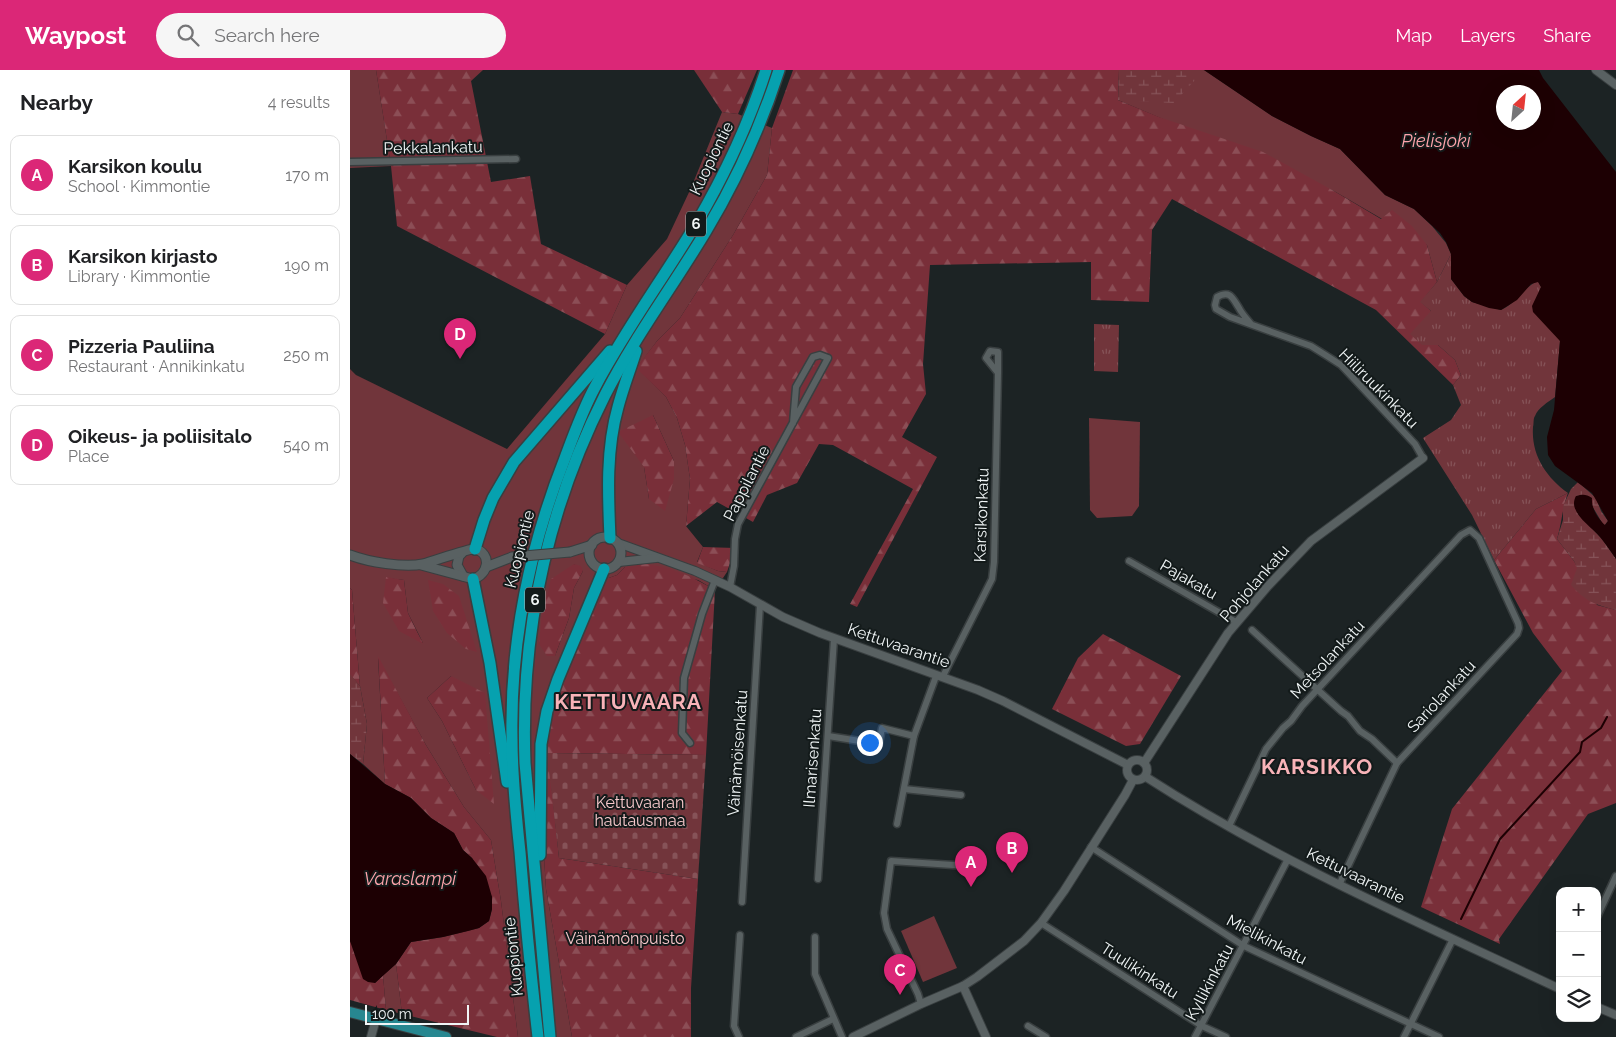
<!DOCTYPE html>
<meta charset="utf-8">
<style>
body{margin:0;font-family:Raleway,sans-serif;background:#f6f6f6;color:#202124}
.controls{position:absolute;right:15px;bottom:15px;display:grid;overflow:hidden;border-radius:10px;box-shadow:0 5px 20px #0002}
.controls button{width:45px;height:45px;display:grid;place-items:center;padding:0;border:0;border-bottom:1px solid #e0e0e0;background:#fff;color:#202124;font:25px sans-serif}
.compass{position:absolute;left:1146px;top:15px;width:45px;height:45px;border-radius:50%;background:#fff;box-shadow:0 5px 20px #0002;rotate:27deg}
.scale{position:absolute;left:15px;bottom:12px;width:104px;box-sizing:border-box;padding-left:5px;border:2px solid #f0f5f6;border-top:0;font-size:14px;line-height:18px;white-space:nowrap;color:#f0f5f6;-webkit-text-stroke:4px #131a1a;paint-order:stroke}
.you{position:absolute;left:519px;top:672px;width:18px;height:18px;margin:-12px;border:4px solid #fff;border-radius:50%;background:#1a73e8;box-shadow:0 0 0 8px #1a73e833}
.badge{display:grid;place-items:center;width:32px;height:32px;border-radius:50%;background:#db2777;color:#fff;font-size:16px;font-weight:700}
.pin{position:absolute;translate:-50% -41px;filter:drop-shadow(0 1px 2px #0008)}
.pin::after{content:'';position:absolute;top:26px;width:18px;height:15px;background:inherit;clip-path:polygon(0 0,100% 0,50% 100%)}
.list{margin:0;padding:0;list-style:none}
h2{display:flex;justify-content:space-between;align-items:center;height:65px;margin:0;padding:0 20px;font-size:21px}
h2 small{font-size:16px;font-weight:400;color:#757577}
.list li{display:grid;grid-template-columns:32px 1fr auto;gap:15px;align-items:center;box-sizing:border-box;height:80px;margin:0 10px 10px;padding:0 10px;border:1px solid #e0e0e0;border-radius:10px}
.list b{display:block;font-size:19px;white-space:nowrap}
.list p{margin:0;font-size:16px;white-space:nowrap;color:#757577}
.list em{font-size:16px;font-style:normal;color:#757577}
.icon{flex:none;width:28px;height:28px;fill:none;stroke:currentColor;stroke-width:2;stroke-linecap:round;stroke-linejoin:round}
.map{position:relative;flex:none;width:1266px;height:967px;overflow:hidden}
header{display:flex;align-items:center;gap:30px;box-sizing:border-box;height:70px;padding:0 25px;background:#db2777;color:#fff}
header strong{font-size:24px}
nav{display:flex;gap:28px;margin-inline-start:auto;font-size:18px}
.search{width:350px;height:45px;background:#f6f6f6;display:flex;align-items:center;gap:12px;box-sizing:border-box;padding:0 18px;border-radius:28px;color:#757577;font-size:19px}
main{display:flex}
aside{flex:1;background:#fff}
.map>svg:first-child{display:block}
</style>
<header>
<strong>Waypost</strong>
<div class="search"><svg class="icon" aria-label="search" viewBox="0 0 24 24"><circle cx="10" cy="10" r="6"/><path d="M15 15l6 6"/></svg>Search here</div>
<nav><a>Map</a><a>Layers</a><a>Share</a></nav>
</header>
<main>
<aside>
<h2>Nearby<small>4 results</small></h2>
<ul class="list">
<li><span class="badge">A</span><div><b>Karsikon koulu</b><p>School · Kimmontie</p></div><em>170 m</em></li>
<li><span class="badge">B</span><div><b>Karsikon kirjasto</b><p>Library · Kimmontie</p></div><em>190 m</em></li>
<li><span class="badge">C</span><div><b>Pizzeria Pauliina</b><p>Restaurant · Annikinkatu</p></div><em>250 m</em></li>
<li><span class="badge">D</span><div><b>Oikeus- ja poliisitalo</b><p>Place</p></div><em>540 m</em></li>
</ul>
</aside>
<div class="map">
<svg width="1266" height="967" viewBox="0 0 1266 967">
<defs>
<pattern id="forest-firs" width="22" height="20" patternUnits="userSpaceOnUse" patternTransform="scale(1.25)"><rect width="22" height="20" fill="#792f39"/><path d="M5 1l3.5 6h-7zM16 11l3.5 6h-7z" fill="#8c4e56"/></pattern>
<pattern id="wetland-marsh" width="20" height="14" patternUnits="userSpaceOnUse" patternTransform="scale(1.25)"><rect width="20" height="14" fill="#71353b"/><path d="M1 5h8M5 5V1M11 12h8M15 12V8" fill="none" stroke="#865358"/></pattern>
<pattern id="cemetery-stones" width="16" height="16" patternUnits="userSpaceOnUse" patternTransform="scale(1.25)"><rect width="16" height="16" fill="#71353b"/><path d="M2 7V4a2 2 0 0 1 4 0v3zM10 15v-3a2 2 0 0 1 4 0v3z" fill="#865358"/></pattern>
<pattern id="park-tufts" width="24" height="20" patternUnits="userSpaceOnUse" patternTransform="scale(1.25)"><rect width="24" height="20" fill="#71353b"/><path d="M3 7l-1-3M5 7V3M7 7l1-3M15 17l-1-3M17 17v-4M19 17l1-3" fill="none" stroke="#865358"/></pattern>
</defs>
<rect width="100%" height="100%" fill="#1c2324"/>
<g fill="#71353b" fill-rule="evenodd">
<polygon points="0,0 26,0 41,96 0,98"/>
<polygon points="854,0 922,46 961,66 990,79 1035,125 1064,139 1082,156 1096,173 1101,184 1087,212 1077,175 984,121 768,30"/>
<path d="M372,42L388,44L422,58L417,105L383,165L330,248L307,271L287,298L316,327L327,348L335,375L340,409L336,456L353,477L347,492L368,501L377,502L365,520L348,510L275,497L267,505L253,510L191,736L196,819L222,967H168L151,831L141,770L114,737L76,675L28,588L35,714L13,694L17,654L10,616L2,520L0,518V299L6,305L157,379L255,264L277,215L317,169L341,118ZM303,345L324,391L299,429L294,397ZM224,494L233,501L224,518L219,548L205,586ZM36,508L54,510L58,543L73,573ZM101,606L126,720L92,651L77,628Z"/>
<polygon points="739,348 790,352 789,436 782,446 747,448 740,440"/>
<polygon points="584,846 607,898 573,912 551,861"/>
<polygon points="46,894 52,944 36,940 33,905"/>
</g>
<g fill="url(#forest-firs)">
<polygon points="26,0 133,0 121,11 141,112 180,106 191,174 277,215 255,264 47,156 41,96"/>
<polygon points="344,0 407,0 388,44 372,42"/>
<polygon points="443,0 769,0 768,30 809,47 913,82 984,121 1031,149 1042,140 1062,156 1077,175 1087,212 1071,232 1081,241 1072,275 1088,275 1105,290 1111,305 1103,315 1026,240 822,129 802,160 799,232 741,230 741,192 580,195 573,294 576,324 552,367 587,387 507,537 500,534 563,419 483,375 469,374 447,413 417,425 403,452 367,432 336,456 340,409 335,375 327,348 316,327 286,298 307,271 330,248 383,165 417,105 422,58"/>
<polygon points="303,345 324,391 324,409 315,441 299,429 294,397 268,362"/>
<path d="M1218,423C1212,438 1212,453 1207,469L1224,491L1247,535L1266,540V733L1238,744L1149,869L1150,874L1071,837L1102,739L1212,601L1183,563L1144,490L1186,439Z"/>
<polygon points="353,477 385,478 377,502 368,501 347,493"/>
<polygon points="224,494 231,496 233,501 224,518 219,548 205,586 197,586 189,574 192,542 201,509"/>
<path d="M295,494C320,496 343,507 365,520L356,685L198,683L209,788L348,809L341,918V967H222L196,819L191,736L193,675L201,641L253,510L267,505L275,497Z"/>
<polygon points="36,507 54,510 58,543 73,574 49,561 33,533"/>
<polygon points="78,510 93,514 109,526 127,582 116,579 97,563 83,541"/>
<polygon points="0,518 2,520 10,616 0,605"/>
<polygon points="753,564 831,606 790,674 776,676 702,639 728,588"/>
<polygon points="28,586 76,675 114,737 141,770 151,831 168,967 147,967 52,944 46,894 61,872 93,867 129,858 139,851 142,839 142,827 122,788 113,780 104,763 81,748 61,728 35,714"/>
<polygon points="101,606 135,623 144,734 126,720 92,651 77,628"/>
<polygon points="0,871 25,913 33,905 36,940 0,930"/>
</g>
<g fill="url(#wetland-marsh)">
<polygon points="769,0 854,0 824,33 768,30"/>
<path d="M1228,412L1246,428L1251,441L1258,451L1254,456L1241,434L1228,444L1252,469L1266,489V540C1244,534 1236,532 1221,515L1227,498L1224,491L1207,469L1213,450V436L1221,419Z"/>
<polygon points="0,604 10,616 17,654 13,694 0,684"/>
</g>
<polygon fill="url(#cemetery-stones)" points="197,683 356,685 348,809 209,788"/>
<g fill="url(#park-tufts)">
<path d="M1101,184V209L1114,226L1122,232L1151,240C1167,233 1175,216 1188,211L1191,217L1189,222L1210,271L1205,327C1198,332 1188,338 1185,346C1183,348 1184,354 1183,357C1181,385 1196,407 1218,423L1186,439L1144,490L1122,445L1073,368L1101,350L1111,335L1103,315L1111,305L1105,290L1088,275H1072L1060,264L1081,241L1070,232L1087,212Z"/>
<polygon points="744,254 769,255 768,302 744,301"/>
</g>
<g fill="#1d0003" fill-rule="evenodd">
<path d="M854,0H1189L1193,8L1266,102V489C1261,482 1256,474 1250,467C1241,456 1217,442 1226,426C1233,424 1236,424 1242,428C1241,438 1248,449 1255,455L1258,451L1242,423L1205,396L1198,385L1197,367L1204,340L1210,271L1183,242L1182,236L1191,217L1188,212L1181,214L1167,230L1151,240L1139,238L1122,232L1114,226L1101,209V184L1096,172L1090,163L1064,139L1035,125L990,79L961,66L922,46ZM1154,22H1184V52H1154Z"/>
<polygon points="0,684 35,714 61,728 81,748 104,763 113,780 122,788 136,806 142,827 142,839 139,851 129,858 118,861 93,867 61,872 46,894 25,913 18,912 13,909 0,871"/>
</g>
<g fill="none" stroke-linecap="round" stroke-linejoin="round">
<polyline stroke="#1d0003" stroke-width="2" points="1111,849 1150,769 1230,682 1232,672 1251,658 1257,647"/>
<defs>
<g id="minor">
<polyline points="0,92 166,89"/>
<path d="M901,254C897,249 892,244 889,238C882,227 880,220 867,227L865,235L866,239L880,247L961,276L977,286L991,295L1065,374L1073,388"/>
<polyline points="779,491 886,552"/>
<polyline points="380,517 384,496 385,469 388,454 478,288 470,285 463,287 446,317 443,353"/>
<polyline points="902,560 991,641 998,646 1010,661 1022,669 1047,693"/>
<polyline points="593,606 642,509 644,492 648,303 636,288 640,281 648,282 648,303"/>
<polyline points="478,666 529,674 532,658 564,666"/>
<polyline points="340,673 332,663 334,608 352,544 365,510"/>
<polyline points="554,719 611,725"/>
<polyline points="547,754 564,666 585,609"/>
<polyline points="879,756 916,679 933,658 941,651 952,636 1111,465 1120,460 1129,468 1168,553 1169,558 1167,564 1047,693 989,815"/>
<polyline points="741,777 894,876 1089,967"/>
<polyline points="468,809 484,569"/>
<polyline points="392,832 410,535"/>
<polyline points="1247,847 1266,806"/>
<polyline points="691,853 852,956 876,967"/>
<polyline points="465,867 465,904 492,967"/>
<polyline points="571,934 568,924 537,859 534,843 541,791 619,796"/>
<polyline points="678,956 696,967"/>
<polyline points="389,967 384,956 390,865"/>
<polyline points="446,967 483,949"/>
<polyline points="845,967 938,789"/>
<polyline points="1054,967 1103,869"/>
</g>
<g id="tertiary">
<polyline points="1246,0 1266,15"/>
<polyline points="268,473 345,501 380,517 433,547 470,563 628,620 653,631 778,695"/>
<polyline points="269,492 306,488"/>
<circle cx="787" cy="700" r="10"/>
<polyline points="794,693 878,563 918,516 961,471 1073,388"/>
<path d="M796,707C926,791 1070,853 1210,919"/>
<polyline points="613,916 636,967"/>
<polyline points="1247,937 1266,945"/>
<polyline points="21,967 26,949"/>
<polyline points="503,967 571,934 613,916 627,907 674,871 691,853 714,821 775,725 783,710"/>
</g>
<g id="secondary">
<circle cx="255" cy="483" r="16"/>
<polyline points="220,482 242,475"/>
<polyline points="112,483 109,486 107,495 113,506"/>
<path d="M0,485C18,492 54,498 73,494C82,492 119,478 125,479C142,483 139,505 123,509L71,495"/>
<polyline points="136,497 162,487"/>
</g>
<polyline id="primary" points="0,942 96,967"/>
<g id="motorway">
<path d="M260,468C258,424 256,379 268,337C273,318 280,300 286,281"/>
<polyline points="125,479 134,450 143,428 164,392 260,281"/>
<polyline points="123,509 140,593 157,712"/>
<polyline points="190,785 191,674 197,641 208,609 254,499"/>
<path d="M188,967C181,906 175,844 170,782C166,745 162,707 162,669C160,570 179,479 215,388C224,364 233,339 245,317C275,260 313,209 346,154C374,106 399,53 416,0"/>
<path d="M200,967L175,693C170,563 196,442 255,325C284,268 323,216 356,161C386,111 411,56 429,0"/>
</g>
</defs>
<use href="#minor" stroke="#393f40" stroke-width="9"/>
<use href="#tertiary" stroke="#393f40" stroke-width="10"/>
<use href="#secondary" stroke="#393f40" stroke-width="11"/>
<use href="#primary" stroke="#393f40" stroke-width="12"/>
<use href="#motorway" stroke="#393f40" stroke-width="14"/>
<use href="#minor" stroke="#596162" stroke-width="6"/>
<use href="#tertiary" stroke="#596162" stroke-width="8"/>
<use href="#secondary" stroke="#596162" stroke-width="9"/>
<use href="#primary" stroke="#278790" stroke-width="10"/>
<use href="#motorway" stroke="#06a1af" stroke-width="11"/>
<defs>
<polyline id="secondary-bridge" points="162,487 220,482"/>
</defs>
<use href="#secondary-bridge" stroke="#393f40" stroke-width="11" stroke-linecap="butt"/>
<use href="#secondary-bridge" stroke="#596162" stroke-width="9"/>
</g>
<g text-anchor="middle" stroke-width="4" stroke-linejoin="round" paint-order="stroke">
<g fill="#131a1a" stroke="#aeb3b4" stroke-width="1">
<rect x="336" y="141.5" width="20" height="25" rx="4"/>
<rect x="175" y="517.5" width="20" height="25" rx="4"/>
</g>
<g font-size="15" font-weight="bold" fill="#f0f5f6">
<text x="346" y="159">6</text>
<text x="185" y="535">6</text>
</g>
<g font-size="16" fill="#f0f5f6" stroke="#131a1a">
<text transform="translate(83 77) rotate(-1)" y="6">Pekkalankatu</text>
<text transform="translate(361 88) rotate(-64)" y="6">Kuopiontie</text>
<text transform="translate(1029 318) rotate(45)" y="6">Hiiliruukinkatu</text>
<text transform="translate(396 413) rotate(-63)" y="6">Pappilantie</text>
<text transform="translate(631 445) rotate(-88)" y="6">Karsikonkatu</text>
<text transform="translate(169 479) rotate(-76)" y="6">Kuopiontie</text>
<text transform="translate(839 509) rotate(30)" y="6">Pajakatu</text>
<text transform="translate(904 513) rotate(-49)" y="6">Pohjolankatu</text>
<text transform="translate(549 575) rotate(19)" y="6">Kettuvaarantie</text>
<text transform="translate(977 589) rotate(-47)" y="6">Metsolankatu</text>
<text transform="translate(1091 626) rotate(-47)" y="6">Sariolankatu</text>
<text transform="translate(387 683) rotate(-86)" y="6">Väinämöisenkatu</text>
<text transform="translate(462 688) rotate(-86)" y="6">Ilmarisenkatu</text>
<text transform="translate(1006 805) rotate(26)" y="6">Kettuvaarantie</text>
<text transform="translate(917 869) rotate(28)" y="6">Mielikinkatu</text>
<text transform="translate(163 887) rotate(-96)" y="6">Kuopiontie</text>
<text transform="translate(790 900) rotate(33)" y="6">Tuulikinkatu</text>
<text transform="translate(859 912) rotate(-62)" y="6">Kyllikinkatu</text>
</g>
<g font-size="16" fill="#f8c9cc" stroke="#131a1a">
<text x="290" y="738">Kettuvaaran<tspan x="290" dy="18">hautausmaa</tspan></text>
<text x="275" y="874">Väinämönpuisto</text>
</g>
<g font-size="18" font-style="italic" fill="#fea4ab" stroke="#131a1a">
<text x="1086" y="77">Pielisjoki</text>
<text x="60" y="815">Varaslampi</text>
</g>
<g font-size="21" font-weight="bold" letter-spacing="1" fill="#f8b3b8" stroke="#131a1a">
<text x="278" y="639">KETTUVAARA</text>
<text x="967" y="704">KARSIKKO</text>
</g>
</g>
</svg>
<div class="controls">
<button>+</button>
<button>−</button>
<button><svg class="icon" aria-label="layers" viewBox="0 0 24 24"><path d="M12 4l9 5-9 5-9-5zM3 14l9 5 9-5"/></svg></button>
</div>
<svg class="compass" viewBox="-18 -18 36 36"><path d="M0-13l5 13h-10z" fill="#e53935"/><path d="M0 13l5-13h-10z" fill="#757577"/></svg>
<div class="scale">100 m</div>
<div class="you"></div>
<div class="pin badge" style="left:621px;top:817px">A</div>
<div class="pin badge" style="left:662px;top:803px">B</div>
<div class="pin badge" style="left:550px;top:925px">C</div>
<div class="pin badge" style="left:110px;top:289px">D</div>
</div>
</main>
